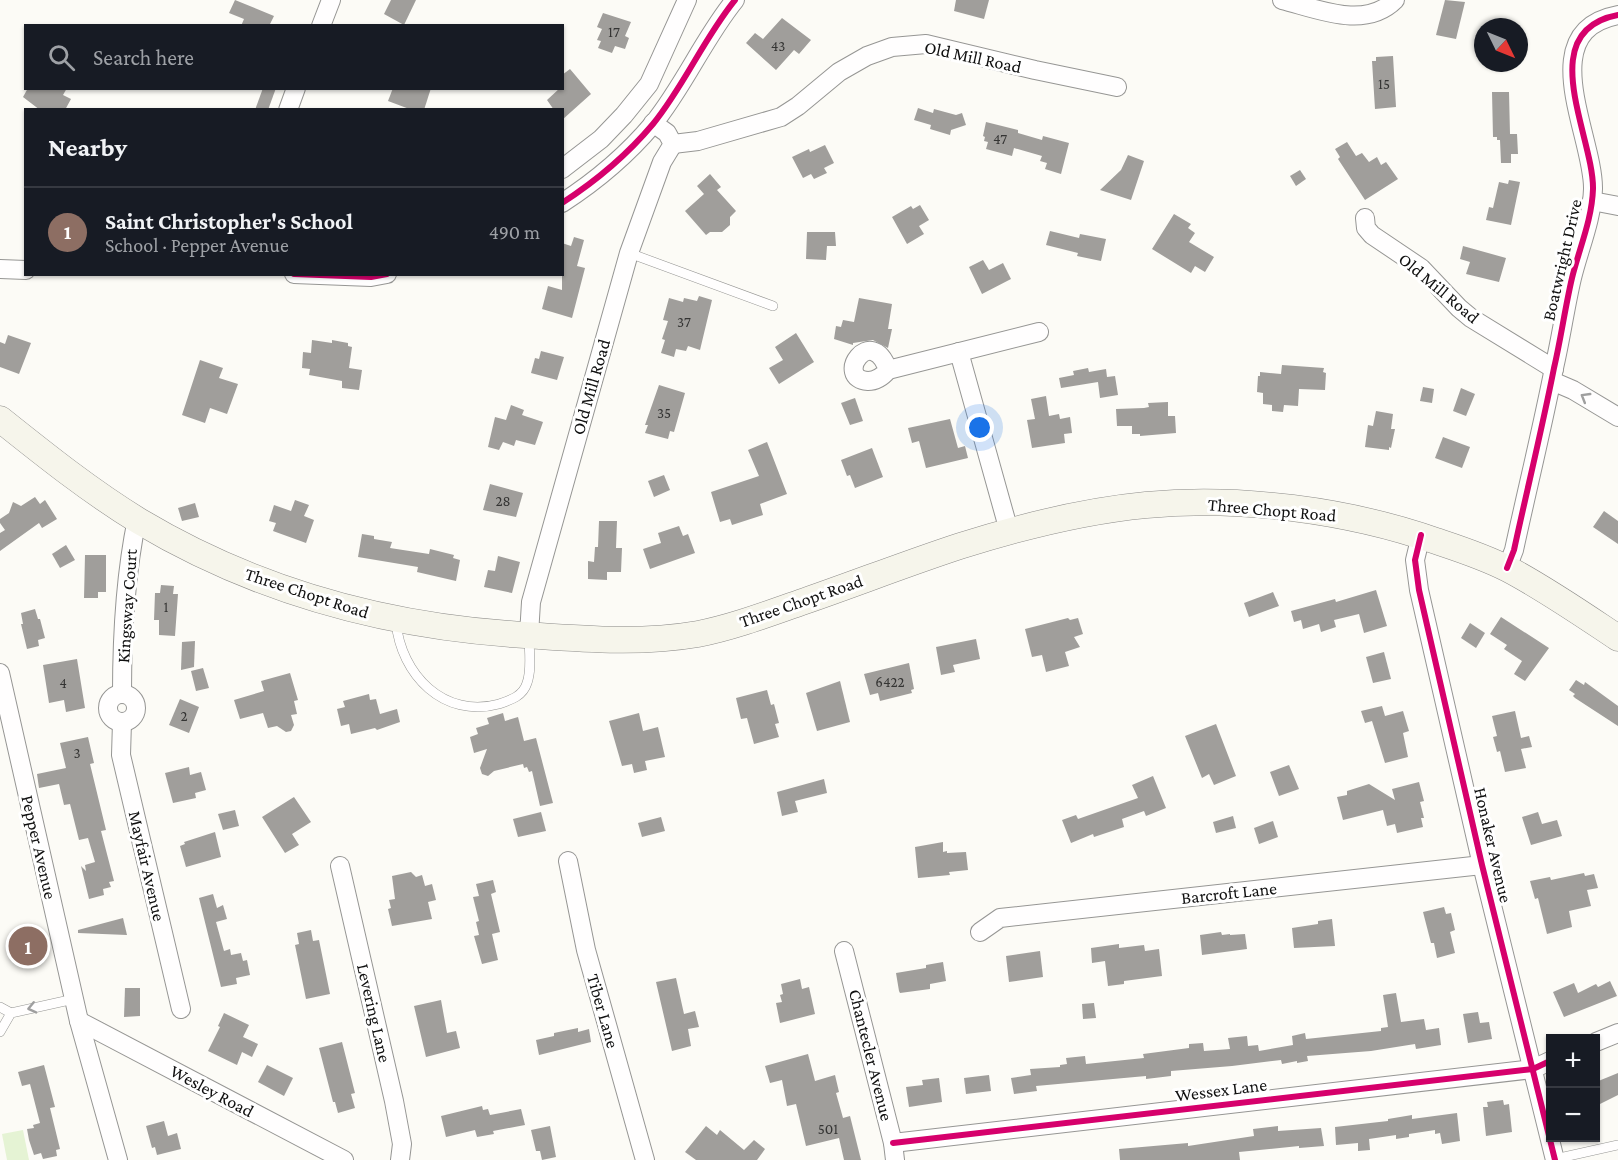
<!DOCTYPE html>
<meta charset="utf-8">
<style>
body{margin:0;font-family:"Crimson Pro",serif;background:#20242c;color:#f1f3f6}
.controls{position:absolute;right:18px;bottom:18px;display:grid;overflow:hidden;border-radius:0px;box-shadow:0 2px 4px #0004}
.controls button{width:54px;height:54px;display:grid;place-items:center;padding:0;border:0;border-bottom:2px solid #363941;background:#171b24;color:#f1f3f6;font:30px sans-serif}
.compass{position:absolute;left:1474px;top:18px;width:54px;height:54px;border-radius:50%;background:#171b24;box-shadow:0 2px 4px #0004;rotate:133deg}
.you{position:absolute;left:980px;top:428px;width:21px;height:21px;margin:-15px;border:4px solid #fff;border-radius:50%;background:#1a73e8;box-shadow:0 0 0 9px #1a73e833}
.badge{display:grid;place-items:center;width:39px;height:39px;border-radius:50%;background:#0b8043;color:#fff;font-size:20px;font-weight:700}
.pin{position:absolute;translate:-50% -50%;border:3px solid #fff;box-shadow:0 2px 6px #0006}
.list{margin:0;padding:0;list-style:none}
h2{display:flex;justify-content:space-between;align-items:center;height:78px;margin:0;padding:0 24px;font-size:26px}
h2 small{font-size:20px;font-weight:400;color:#9ea1a6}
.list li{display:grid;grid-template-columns:39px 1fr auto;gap:18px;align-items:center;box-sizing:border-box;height:90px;padding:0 24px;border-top:2px solid #363941}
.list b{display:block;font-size:22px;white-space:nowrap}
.list p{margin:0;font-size:20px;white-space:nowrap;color:#9ea1a6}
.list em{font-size:20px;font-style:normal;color:#9ea1a6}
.icon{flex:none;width:33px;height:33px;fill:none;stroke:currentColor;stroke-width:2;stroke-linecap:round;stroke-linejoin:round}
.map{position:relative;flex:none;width:1618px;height:1160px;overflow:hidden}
.search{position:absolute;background:#171b24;box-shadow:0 2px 4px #0004;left:24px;top:24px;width:540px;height:66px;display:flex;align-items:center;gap:15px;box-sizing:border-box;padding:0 21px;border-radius:0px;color:#9ea1a6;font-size:22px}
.panel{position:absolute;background:#171b24;box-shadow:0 2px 4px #0004;left:24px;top:108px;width:540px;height:168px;border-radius:0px}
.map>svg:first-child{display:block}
</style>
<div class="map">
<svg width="1618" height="1160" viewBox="0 0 1618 1160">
<rect width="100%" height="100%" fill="#fcfbf6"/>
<polygon fill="#e5f3d4" points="23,1130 29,1160 7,1160 2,1134"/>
<g fill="#a09e9b">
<polygon points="235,0 274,16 269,26 241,26 244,19 229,13"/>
<polygon points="391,0 416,0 404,25 384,14"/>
<polygon points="956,0 989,0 984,19 954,11"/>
<polygon points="1445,0 1465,2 1456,39 1436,35"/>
<polygon points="603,13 631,22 625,36 629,38 625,49 615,46 612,53 598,48 601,41 597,40 602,29 597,27"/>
<polygon points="782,18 811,40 799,54 794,50 776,70 746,43 755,33 763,39"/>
<polygon points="1393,56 1396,107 1375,109 1372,61 1376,61 1376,57"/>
<polygon points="570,69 591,94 562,120 562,110 554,110 547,100 560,88 562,88 562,75"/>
<polygon points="28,88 67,88 63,95 71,99 65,110 40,110 23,97"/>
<polygon points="263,88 276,88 268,110 255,110"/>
<polygon points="393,88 431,88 424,110 412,110 388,101"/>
<polygon points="1492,92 1509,92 1510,134 1517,134 1518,154 1511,154 1511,163 1501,163 1500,140 1497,140 1497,137 1493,137"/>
<polygon points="918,108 933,113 934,109 956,115 962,113 966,125 951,130 950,135 930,129 931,125 914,120"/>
<polygon points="986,122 1018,130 1018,133 1042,140 1043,136 1069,143 1061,174 1045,169 1047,163 1040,161 1042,156 1014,148 1012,156 986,149 988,142 984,141 985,137 983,136"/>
<polygon points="1347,142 1356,156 1362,153 1369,162 1377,157 1381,165 1386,162 1398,179 1365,200 1338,159 1340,157 1335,149"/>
<polygon points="825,145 834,163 824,168 827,173 814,179 811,174 803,178 792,157 809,149 810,152"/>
<polygon points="1128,155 1144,161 1131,200 1100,190 1121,170"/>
<polygon points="1300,170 1306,179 1296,186 1290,176"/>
<polygon points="710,174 721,187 717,190 736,211 730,217 730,225 722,232 710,232 706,235 685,211 704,194 697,186"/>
<polygon points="1509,180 1520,182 1511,225 1486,220 1489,207 1493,208 1499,182 1508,184"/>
<polygon points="920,205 929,220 919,226 924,234 907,244 892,217 911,206 913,209"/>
<polygon points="1174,214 1191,224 1188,228 1195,233 1189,242 1214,257 1205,272 1195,266 1191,273 1152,249"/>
<polygon points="1050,231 1079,238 1080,234 1106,239 1101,261 1077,256 1078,253 1046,245"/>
<polygon points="807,232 835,232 836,246 827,246 826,260 806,259"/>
<polygon points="574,237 584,240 577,266 585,268 572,318 542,309 548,286 562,290 562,243 571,246"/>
<polygon points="1463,246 1506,258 1499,282 1466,274 1470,262 1460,259"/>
<polygon points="983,260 989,270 1003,263 1011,279 982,294 969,267"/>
<polygon points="699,296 712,300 700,350 688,346 686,351 676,349 674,357 661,353 665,340 662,339 668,321 663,320 669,298 683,302 684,298 697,301"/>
<polygon points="859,298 892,304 888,329 892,329 888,348 873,340 853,343 853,345 834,339 836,326 841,327 843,320 854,322"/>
<polygon points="796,333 814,362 779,384 769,368 783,360 775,347"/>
<polygon points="8,335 31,343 19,374 0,367 0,342 5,344"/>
<polygon points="312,340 332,343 332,340 348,343 348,346 352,347 349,368 362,370 359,390 342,388 342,381 309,375 310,369 302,368 303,352 311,353"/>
<polygon points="541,351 564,357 557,380 531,373 535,358 539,359"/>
<polygon points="200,360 223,368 219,378 238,384 227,414 210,408 205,423 182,415"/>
<polygon points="1282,365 1324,368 1323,372 1326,373 1325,390 1299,389 1298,406 1284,405 1283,412 1272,411 1272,405 1263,404 1263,393 1257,392 1258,376 1260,376 1260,372 1281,374"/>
<polygon points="1088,368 1089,372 1106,369 1107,377 1115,376 1118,395 1100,398 1098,382 1061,388 1059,378 1074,375 1073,371"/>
<polygon points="659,385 685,393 674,432 670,431 668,439 645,433 648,425 645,425"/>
<polygon points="1423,387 1434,389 1432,403 1420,401"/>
<polygon points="1461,388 1475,394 1466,416 1453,411"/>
<polygon points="1046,396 1049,416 1059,414 1060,419 1070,417 1072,433 1064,434 1065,443 1032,448 1027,420 1035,419 1031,399"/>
<polygon points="855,398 863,421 850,425 841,403"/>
<polygon points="1168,402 1168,416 1175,416 1176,433 1140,436 1140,434 1132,434 1132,426 1117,426 1116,409 1144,408 1149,407 1148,403"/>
<polygon points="511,405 524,410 522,415 543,422 535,445 516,440 514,446 503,442 499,450 488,447 495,417 506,420"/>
<polygon points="1376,411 1393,414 1391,429 1395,429 1391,448 1389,447 1389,450 1365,447 1368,425 1373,426"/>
<polygon points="950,419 958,448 965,446 968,458 926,468 919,441 912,443 908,428"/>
<polygon points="1443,437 1470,447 1462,468 1435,458"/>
<polygon points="767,442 787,494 760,504 763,515 732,525 730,519 720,522 711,492 759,476 748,450"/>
<polygon points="872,448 883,477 855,488 850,475 847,476 841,460"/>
<polygon points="664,475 670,490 654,497 648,481"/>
<polygon points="490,484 523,493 516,517 483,510"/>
<polygon points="35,497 40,504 45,500 57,519 42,528 39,523 0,551 0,533 5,530 0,523 0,519 9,513 13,502 21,506"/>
<polygon points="295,500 309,505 304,516 314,520 306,543 273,531 276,523 269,521 274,505 291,511"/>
<polygon points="195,503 199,517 182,521 178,508"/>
<polygon points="1604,511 1618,521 1618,544 1593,527"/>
<polygon points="599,521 617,521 616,548 622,548 621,572 607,572 607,580 588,579 588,561 594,562 595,547 598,547"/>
<polygon points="679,526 683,536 688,534 695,553 650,569 643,549 661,543 658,533"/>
<polygon points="362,534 374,536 374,539 392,542 390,548 429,554 430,549 454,555 453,558 460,560 456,581 417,572 418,567 358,557"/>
<polygon points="66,545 75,560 60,568 52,554"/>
<polygon points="85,555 106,555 106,592 98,592 98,598 84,598"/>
<polygon points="498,556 520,562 512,593 484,587 488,570 495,571"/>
<polygon points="161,585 174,586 173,594 178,594 175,636 159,635 159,620 154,620 155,593 160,593"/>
<polygon points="1376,590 1387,626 1364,633 1359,614 1334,620 1336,627 1321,632 1319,624 1303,629 1301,620 1294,622 1291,611 1335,599 1336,602"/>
<polygon points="1273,592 1279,606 1249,617 1244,603"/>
<polygon points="35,609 38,619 40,619 45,638 38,640 39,646 27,649 21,624 23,624 21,613"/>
<polygon points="1501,617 1549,648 1525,681 1514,674 1522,661 1504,649 1507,645 1490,634"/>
<polygon points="1068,618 1070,620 1078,618 1083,634 1074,637 1080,647 1065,652 1069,666 1046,672 1042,655 1032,657 1025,629"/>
<polygon points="1470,623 1485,633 1476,648 1461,638"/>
<polygon points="976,639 980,659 953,665 955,672 941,675 936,647"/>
<polygon points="195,641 194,667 181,670 182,642"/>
<polygon points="1384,652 1391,679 1373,683 1366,657"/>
<polygon points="77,659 85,708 66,712 64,700 49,703 43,665"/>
<polygon points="909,663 914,689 911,690 912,693 880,701 878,693 870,695 864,674"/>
<polygon points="203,668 209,688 196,691 191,671"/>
<polygon points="290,673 298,700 294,701 297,714 291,715 294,725 291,731 286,732 277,726 268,728 263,713 240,719 234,700 264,691 261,681"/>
<polygon points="1576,680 1584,685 1585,682 1618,706 1618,726 1575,698 1573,696 1575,694 1569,690"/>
<polygon points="840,681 850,722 817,731 806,693"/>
<polygon points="767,690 771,705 774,704 779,723 775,724 779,737 754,744 747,718 741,719 736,698"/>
<polygon points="369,694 370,700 376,699 380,714 397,709 400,722 377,730 375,728 351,734 349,724 341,726 337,709 345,707 343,701"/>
<polygon points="180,699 199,707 189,733 169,725"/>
<polygon points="1382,706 1385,716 1403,711 1409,731 1403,733 1408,757 1385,763 1372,721 1365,723 1361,711"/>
<polygon points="1515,711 1521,738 1529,736 1532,747 1521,749 1526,768 1505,772 1500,751 1497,752 1493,737 1497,736 1492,716"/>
<polygon points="503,713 505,721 518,717 524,741 536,738 553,803 540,806 532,771 529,772 527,767 524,768 523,764 494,771 488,776 482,774 480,768 487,749 474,753 470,737 478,734 476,728 489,724 487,718"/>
<polygon points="639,713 643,731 658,727 665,757 645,761 647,770 634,773 632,764 622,766 609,721"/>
<polygon points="1216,724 1236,776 1214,785 1209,774 1202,778 1185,736"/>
<polygon points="88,737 94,763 90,764 106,830 101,831 114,881 109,882 111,887 103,889 104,895 89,899 81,866 86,871 85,865 95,862 88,838 79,840 70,804 64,805 59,784 39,788 37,774 66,768 60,743"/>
<polygon points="1289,765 1299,789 1279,796 1270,772"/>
<polygon points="189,767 190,775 201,772 206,790 195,793 196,798 173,803 165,773"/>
<polygon points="1153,776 1166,808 1146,816 1144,811 1122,819 1124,827 1094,837 1093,834 1071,843 1062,820 1076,815 1078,819 1138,798 1132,785"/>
<polygon points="824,779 827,793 795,801 798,812 782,816 777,792"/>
<polygon points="1419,782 1424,801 1420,802 1424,818 1421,818 1423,827 1397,833 1395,824 1387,826 1383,810 1343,820 1337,797 1347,795 1347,791 1369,784 1395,800 1392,789"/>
<polygon points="294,797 311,822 292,834 299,845 285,853 262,817"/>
<polygon points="235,810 239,826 223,830 218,814"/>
<polygon points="541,812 546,831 518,837 513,819"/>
<polygon points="1538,812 1542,824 1557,820 1562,836 1531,845 1522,817"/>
<polygon points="1233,816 1236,828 1216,833 1213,822"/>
<polygon points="661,817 665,831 642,837 638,823"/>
<polygon points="1273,821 1278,837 1259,844 1254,828"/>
<polygon points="215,832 221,857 186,867 180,846 185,844 184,842"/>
<polygon points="943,842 943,852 947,851 947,853 966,852 968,870 949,872 950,875 918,878 915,847"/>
<polygon points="411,872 416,877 422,875 425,886 432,884 436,900 428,902 432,919 392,926 388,909 391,908 389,900 395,899 392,876"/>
<polygon points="1584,873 1585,876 1594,874 1598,888 1587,890 1591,906 1569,911 1572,927 1547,934 1538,898 1535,899 1530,881 1550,877 1551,880"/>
<polygon points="493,880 496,892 491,894 500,932 492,934 498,960 482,964 474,936 479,935 476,922 479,921 473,897 479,896 476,884"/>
<polygon points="213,894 217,908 223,905 227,919 216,922 224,951 230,949 231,955 241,953 243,961 247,960 250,975 236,978 237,984 221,987 199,898"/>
<polygon points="1444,907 1446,914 1451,913 1455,930 1450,932 1455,953 1437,958 1434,943 1431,943 1423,912"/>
<polygon points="123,918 127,935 78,933 78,930"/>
<polygon points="1332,919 1335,946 1294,948 1292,928 1318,924 1318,921"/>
<polygon points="311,930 313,941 319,940 330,994 306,999 295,945 299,944 297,933"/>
<polygon points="1221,932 1222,935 1230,934 1230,935 1245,934 1247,949 1202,955 1200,935"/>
<polygon points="1119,944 1119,948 1144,945 1145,951 1159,949 1162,976 1124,981 1124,984 1108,986 1105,961 1092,963 1091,948"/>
<polygon points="1040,951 1043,977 1009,982 1006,956"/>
<polygon points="943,962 946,981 930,984 930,989 900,993 899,991 896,973 926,968 926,965"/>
<polygon points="676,978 684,1014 695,1011 699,1027 688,1029 691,1046 672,1051 656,982"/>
<polygon points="800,979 802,989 809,987 815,1014 780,1023 776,1003 782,1002 780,995 783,994 781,984"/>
<polygon points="1610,981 1617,996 1564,1017 1553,992 1574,983 1578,993 1596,984 1598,987"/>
<polygon points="125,988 140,988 140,1016 124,1017"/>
<polygon points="1396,993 1401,1022 1424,1019 1426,1030 1439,1028 1441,1045 1416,1049 1415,1044 1371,1051 1307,1056 1308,1061 1297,1063 1297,1061 1282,1064 1281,1060 1232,1066 1171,1071 1171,1076 1146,1079 1146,1076 1036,1086 1037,1091 1014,1094 1011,1078 1031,1075 1030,1069 1060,1067 1060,1065 1067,1064 1066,1058 1085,1056 1086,1064 1144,1058 1143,1054 1189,1048 1189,1044 1203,1043 1204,1051 1230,1049 1228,1038 1247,1036 1248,1046 1258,1045 1259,1051 1293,1045 1292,1036 1305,1033 1306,1039 1381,1031 1381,1028 1388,1027 1383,995"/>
<polygon points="441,1000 447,1033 456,1031 460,1048 426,1057 414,1006"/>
<polygon points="1094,1003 1096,1018 1083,1019 1082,1004"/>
<polygon points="1478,1012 1480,1023 1489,1022 1492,1039 1468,1043 1463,1014"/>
<polygon points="224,1013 249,1025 243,1037 258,1044 252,1057 242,1052 237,1065 208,1051 220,1027 218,1026"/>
<polygon points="578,1028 578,1032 589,1029 591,1042 539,1055 536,1040 554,1036 554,1033"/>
<polygon points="342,1042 355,1093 351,1094 355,1108 338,1113 335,1102 333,1102 319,1048"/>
<polygon points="808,1054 815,1081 835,1075 839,1092 836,1093 843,1118 850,1116 861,1160 844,1160 839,1138 806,1146 796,1104 787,1106 782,1080 770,1083 765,1066"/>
<polygon points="44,1065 55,1107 50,1108 60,1149 56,1150 57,1156 43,1159 41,1153 34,1155 29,1140 27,1129 34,1128 33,1125 40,1123 30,1084 22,1086 18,1072"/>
<polygon points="267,1065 293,1078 284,1096 258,1082"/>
<polygon points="1618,1073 1618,1095 1596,1106 1596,1082"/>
<polygon points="989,1075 991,1091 966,1094 964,1078"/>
<polygon points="939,1078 942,1102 909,1107 906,1087 923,1085 922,1080"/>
<polygon points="1503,1100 1504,1105 1509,1104 1512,1132 1486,1136 1483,1107 1488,1107 1487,1102"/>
<polygon points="482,1106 483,1110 488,1109 490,1115 521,1109 525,1125 493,1131 494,1134 477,1137 475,1130 446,1137 441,1116"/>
<polygon points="1457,1113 1460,1141 1442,1144 1440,1133 1435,1134 1435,1130 1409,1134 1409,1137 1396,1139 1396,1135 1369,1139 1370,1150 1358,1151 1358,1143 1336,1145 1335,1127 1388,1121 1388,1119 1412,1115 1412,1119"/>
<polygon points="164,1121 168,1136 177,1133 181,1149 157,1155 155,1147 152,1148 146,1126"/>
<polygon points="550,1126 556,1157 542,1160 540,1151 536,1151 531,1130"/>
<polygon points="706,1126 717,1135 720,1130 744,1150 754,1140 765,1149 757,1160 696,1160 685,1152"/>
<polygon points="1278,1126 1278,1131 1321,1128 1324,1146 1299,1148 1299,1146 1239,1152 1240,1160 1120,1160 1119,1149 1188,1143 1188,1146 1254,1136 1253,1129"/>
</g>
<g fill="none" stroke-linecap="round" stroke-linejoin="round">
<defs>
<g id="service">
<polyline points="629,253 773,306"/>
<path d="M396,622C401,675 444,719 499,704C511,700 523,696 527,683C532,669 529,651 529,637"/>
<polyline points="0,1007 11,1013"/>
<polyline points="0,1032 11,1013 74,999"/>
<polyline points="1555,1159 1618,1145"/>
</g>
<g id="minor">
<path d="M1282,0C1318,9 1365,30 1395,0"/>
<polyline points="321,26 331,0"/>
<polyline points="288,110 296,88"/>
<polyline points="673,144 698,141 781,117 798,106 839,72 867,56 892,47 926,44 1035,70 1117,87"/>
<polyline points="562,169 601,139 624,115 649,84 687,0"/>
<polyline points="1592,201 1618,206"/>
<path d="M562,203C596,181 627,155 653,124C684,86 704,38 735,0"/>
<polyline points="1365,218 1366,228 1372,235 1421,268 1459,308 1471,318 1554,369"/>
<polyline points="0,269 26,270"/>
<polyline points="294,274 371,277 387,274"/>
<polyline points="959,352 1009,531"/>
<path d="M888,370C883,376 877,381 868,381C833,379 871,322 888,370L1039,332"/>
<polyline points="1552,381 1573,390 1618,417"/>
<polyline points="1421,535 1415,560 1419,590 1482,865 1555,1160"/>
<path d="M1507,568L1514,550C1527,490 1542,429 1554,368C1561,338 1565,308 1572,278C1579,249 1592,220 1593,189C1594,137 1532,31 1618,15"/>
<polyline points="529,635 531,602 629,253 662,162 673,144 667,133 653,123"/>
<polyline points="0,673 79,1021 118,1160"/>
<path d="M122,693C122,636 125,576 137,519"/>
<circle cx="122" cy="708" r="14"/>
<polyline points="122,722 121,755 181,1009"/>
<polyline points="568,861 586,950 645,1160"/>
<polyline points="340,866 394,1101 402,1144 400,1160"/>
<polyline points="980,932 1000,918 1482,865"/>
<polyline points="844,951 893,1143 895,1160"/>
<polyline points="79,1021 344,1160"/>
<polyline points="1596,1042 1618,1033"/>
<polyline points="893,1143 1533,1069 1550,1061"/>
</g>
<path id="secondary" d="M0,419C45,455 90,491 139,521C258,592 388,627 525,635C583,639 640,644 698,634C734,627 770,613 805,601C857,583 908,563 960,546C1020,527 1083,511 1146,505C1238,496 1348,510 1436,541C1460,549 1485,557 1508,569C1546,589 1582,614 1618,638"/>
</defs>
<use href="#service" stroke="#969694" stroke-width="10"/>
<use href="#minor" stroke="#969694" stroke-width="20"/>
<use href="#secondary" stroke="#8d8c8a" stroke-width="27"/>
<use href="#service" stroke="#fffefe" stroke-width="9"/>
<use href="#minor" stroke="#fffefe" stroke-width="18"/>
<use href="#secondary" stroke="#f6f5eb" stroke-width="26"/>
<defs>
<g id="cycleway">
<path d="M562,203C596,181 627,155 653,124C684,86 704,38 735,0"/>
<polyline points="294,274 371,277 387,274"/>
<polyline points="1421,535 1415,560 1419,590 1482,865 1555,1160"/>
<path d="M1507,568L1514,550C1527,490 1542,429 1554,368C1561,338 1565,308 1572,278C1579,249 1592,220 1593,189C1594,137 1532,31 1618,15"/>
<polyline points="893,1143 1533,1069 1550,1061"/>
</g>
</defs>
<use href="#cycleway" stroke="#fff" stroke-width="10"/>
<use href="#cycleway" stroke="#d6006c" stroke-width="6"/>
</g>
<defs><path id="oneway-chevron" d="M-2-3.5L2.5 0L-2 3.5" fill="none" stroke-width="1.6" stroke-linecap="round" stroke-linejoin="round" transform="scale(1.5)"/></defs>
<g stroke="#9f9f9f">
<use href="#oneway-chevron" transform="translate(1585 397) rotate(-149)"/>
<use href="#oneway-chevron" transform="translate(32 1008) rotate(167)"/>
</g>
<g text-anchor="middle" stroke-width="6" stroke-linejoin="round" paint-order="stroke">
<g font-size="15" fill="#343433">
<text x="614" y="37">17</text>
<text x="778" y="51">43</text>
<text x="1384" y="89">15</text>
<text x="1000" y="144">47</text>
<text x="684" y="327">37</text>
<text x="664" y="418">35</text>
<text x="503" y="506">28</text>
<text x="166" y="612">1</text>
<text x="890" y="687">6422</text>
<text x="63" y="688">4</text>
<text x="184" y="721">2</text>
<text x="77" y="758">3</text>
<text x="828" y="1134">501</text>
</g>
<g font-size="18" fill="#101010" stroke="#fff">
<text transform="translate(973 57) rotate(12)" y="6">Old Mill Road</text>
<text transform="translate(1562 260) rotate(-77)" y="6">Boatwright Drive</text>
<text transform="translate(1439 288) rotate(40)" y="6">Old Mill Road</text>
<text transform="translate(591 387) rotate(-74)" y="6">Old Mill Road</text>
<text transform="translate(1272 510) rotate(5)" y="6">Three Chopt Road</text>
<text transform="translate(307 593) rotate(18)" y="6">Three Chopt Road</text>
<text transform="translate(801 601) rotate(-19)" y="6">Three Chopt Road</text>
<text transform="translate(127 606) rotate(-86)" y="6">Kingsway Court</text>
<text transform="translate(1493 845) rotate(77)" y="6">Honaker Avenue</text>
<text transform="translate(39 847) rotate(77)" y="6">Pepper Avenue</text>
<text transform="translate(147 866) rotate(77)" y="6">Mayfair Avenue</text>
<text transform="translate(1229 893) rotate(-6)" y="6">Barcroft Lane</text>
<text transform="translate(603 1011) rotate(74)" y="6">Tiber Lane</text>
<text transform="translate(374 1013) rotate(77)" y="6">Levering Lane</text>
<text transform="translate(871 1055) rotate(76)" y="6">Chantecler Avenue</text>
<text transform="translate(1221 1090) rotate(-7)" y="6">Wessex Lane</text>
<text transform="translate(212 1091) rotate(28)" y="6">Wesley Road</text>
</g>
</g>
</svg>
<div class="controls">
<button>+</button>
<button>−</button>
</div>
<svg class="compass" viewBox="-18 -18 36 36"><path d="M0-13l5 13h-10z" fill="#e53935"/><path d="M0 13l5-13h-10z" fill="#9ea1a6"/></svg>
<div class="you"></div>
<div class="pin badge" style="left:28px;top:946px;background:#8d6e63">1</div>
<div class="search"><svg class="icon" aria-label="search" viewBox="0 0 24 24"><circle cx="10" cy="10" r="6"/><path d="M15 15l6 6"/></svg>Search here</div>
<section class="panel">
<h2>Nearby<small></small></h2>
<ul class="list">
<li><span class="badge" style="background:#8d6e63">1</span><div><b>Saint Christopher's School</b><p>School · Pepper Avenue</p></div><em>490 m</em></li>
</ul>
</section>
</div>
